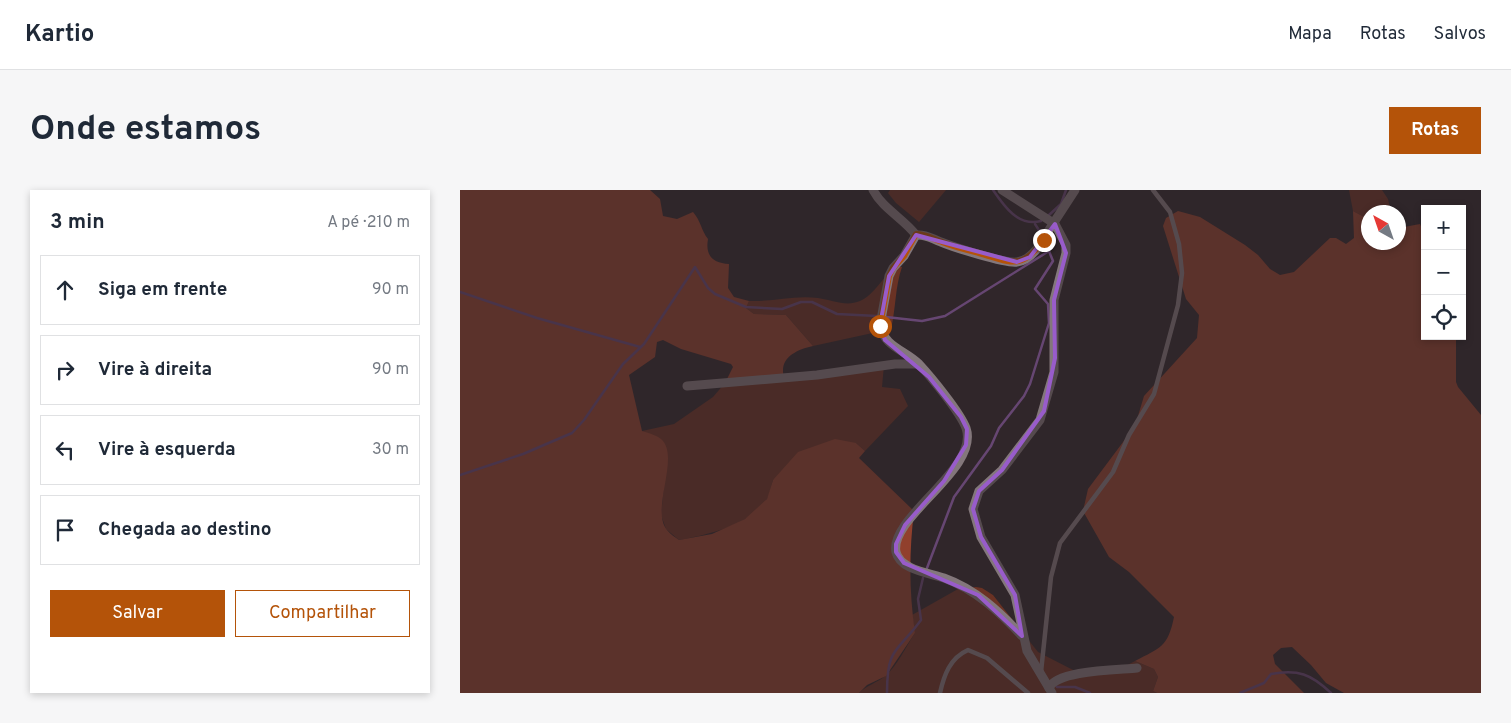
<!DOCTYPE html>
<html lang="pt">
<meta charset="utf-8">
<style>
body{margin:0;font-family:Overpass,sans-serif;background:#f6f6f7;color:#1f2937}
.controls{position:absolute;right:15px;top:15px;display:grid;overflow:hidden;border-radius:0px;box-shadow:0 2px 8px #0003}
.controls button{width:45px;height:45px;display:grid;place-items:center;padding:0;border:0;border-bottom:1px solid #e0e1e3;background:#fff;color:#1f2937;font:25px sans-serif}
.compass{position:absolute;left:901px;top:15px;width:45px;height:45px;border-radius:50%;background:#fff;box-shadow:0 2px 8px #0003;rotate:320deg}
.stop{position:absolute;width:15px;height:15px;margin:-11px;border:4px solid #b45309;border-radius:50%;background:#fff}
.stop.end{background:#b45309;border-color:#fff;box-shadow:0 1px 5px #0008}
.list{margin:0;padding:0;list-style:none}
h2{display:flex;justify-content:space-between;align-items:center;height:65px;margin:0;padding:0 20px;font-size:21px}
h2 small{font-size:16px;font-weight:400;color:#747a83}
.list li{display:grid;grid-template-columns:32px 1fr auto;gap:15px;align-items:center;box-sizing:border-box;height:70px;margin:0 10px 10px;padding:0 10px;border:1px solid #e0e1e3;border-radius:0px}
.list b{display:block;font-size:19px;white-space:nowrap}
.list em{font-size:16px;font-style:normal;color:#747a83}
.actions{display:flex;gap:10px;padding:15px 20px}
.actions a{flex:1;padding:11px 0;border:1px solid #b45309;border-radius:0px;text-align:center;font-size:18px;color:#b45309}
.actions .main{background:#b45309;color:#fff}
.icon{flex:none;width:28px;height:28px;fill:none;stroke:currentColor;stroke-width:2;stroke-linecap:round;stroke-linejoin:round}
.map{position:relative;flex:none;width:1021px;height:503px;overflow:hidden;border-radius:0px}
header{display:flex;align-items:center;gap:30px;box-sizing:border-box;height:70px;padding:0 25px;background:#fff;border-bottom:1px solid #e0e1e3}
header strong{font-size:24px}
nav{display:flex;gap:28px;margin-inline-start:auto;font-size:18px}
.intro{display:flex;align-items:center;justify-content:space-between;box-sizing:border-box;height:120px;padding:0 30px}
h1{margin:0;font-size:35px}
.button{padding:12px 22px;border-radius:0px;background:#b45309;color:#fff;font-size:18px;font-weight:700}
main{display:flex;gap:30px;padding:0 30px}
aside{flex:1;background:#fff;border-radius:0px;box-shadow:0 2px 8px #0003}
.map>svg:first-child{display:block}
</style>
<header>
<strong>Kartio</strong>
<nav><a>Mapa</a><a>Rotas</a><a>Salvos</a></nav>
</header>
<div class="intro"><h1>Onde estamos</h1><a class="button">Rotas</a></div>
<main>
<aside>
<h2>3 min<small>A pé · 210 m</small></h2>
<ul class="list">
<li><svg class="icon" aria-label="ahead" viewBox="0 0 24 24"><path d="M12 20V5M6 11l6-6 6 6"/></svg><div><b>Siga em frente</b></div><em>90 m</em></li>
<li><svg class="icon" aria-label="right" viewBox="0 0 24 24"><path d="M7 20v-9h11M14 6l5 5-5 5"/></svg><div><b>Vire à direita</b></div><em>90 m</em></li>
<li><svg class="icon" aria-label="left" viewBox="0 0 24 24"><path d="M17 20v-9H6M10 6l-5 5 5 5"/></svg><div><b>Vire à esquerda</b></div><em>30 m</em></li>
<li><svg class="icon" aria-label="arrive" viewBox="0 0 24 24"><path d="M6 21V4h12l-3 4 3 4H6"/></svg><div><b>Chegada ao destino</b></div></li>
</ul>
<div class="actions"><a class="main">Salvar</a><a>Compartilhar</a></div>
</aside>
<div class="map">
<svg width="1021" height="503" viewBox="0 0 1021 503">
<rect width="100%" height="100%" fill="#30262a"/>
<g fill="#6a3224">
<polygon points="430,0 486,0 459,32 436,13 428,3"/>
<polygon points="889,0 922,0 928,9 931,22 908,22 908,29 893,21"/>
<path d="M435,76L442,77C435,97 436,118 431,139L353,156L326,125L294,124L286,118L289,111C312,112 334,105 358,108C372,110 386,117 400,111C414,105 424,86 435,76Z"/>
<path d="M424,175L422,197L440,199L448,216L405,261L396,253L313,290C311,295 310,304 307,309C291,335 247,345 219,350L206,339L201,325L207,267L182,241L214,234L253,207L265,193Z"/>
<path d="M516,397L522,398L533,405L578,462L615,481H656L675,471L694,479L698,487L693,501L697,503H399C407,495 417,493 425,486C437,477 446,456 455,443L452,425L498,399Z"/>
</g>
<g fill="#91402d">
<path d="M0,0H190L200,9L203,26L217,29L233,22C241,31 241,40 248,49C245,66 253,73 269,74L268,98L274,107L289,111L286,118L294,124L326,125L353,156C334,160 317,170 325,190L265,193L273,177L271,174L221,159L203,150L197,152L195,167L169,185L182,241C188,243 196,245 201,249C221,266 190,320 207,340C210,344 215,347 219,350L252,344L285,329L307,309L313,290L338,262L375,249L396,253L405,261L399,268L454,321C449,363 449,401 455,443L426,486L407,495L399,503H0Z"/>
<path d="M718,21L740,27L785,55L798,65L810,79L820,85L834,82L870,48H876L886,54L894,48L893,21L908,29V52H938L939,38L960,34L965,47V146H996V192L998,197L1021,225V503H884L866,493L851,475L832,457L821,458L813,465L815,474L844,503H697L693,501L698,487L694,479L675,471C700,458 708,457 714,427L669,382L649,367L623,321L628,299L675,236L684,206L737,148L739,125L726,109L703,36L706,28Z"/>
</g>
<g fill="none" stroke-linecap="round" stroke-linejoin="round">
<g stroke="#664672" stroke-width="2.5">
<path d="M533,0C544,16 558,37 581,31"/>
<polyline points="589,25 601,14 606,0"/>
<polyline points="575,34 582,45"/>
<polyline points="0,102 77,128 180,157"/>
<polyline points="426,127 462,131 485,126 589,61"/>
<polyline points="0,285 63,264 112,243 124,230 163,174 184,154 235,77 248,98 255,104 286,117 322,119 341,112 352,112 377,124 417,126"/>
<polyline points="467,378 494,307 531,256 539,238 564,206 570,194 589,133 588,114 575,99 593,71 586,54"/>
<polyline points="597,497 615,497 630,503"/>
<path d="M427,503C427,456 437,463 461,430L458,409L463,388"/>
<path d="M780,503L804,493L811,484C838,479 851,484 871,503"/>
</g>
<g stroke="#83777b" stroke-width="4.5">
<polyline points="581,482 591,387 600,353 653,282 669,245 694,204 718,115 722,83 719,54 710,22 693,0"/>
<path d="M480,503C484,485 490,468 508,460L527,468L568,503"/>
</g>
<g stroke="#83777b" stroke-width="9">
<path d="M413,0C423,19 443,28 456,45"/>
<polyline points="542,0 595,34 606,55 606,63 594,110 594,182 580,230 542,280 519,301 513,319 521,347 555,405 567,461 592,503"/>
<path d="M456,45L444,66L433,78L429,86L420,135C424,157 445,160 459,174C471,187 500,222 506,238C520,279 429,327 436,362C440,380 470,383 484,388C515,399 540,422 562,446"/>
<path d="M456,45C467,44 472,49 481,52C493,57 546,74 557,72C565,71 571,66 576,60L615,0"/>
<polyline points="227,196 357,185 435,174 458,174"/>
<path d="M589,498C597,480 658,480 677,478"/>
</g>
</g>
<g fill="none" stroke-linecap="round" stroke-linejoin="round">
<path stroke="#b45309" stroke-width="6" d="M420,136L429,86L433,78L444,66L456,44C467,44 472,49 482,52C494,57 507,60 519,63C551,72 561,81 584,50"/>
</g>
<path d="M0 0H1021V503H0ZM595,34L606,63L594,110L595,168L584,221L542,280L519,301L513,319L521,347L555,405L562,446L518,405L444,373L436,362V354L445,335L484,291L506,255L507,239L501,227L469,187L425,150L420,135L429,86L456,45L557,72L570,67Z" fill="#30262a" fill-opacity=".55" fill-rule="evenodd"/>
<path fill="none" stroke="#985cca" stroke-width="4" stroke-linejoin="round" d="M595,34L606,63L594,110L595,168L584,221L542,280L519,301L513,319L521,347L555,405L562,446L518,405L444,373L436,362V354L445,335L484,291L506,255L507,239L501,227L469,187L425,150L420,135L429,86L456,45L557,72L570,67Z"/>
</svg>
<div class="controls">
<button>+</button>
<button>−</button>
<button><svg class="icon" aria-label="locate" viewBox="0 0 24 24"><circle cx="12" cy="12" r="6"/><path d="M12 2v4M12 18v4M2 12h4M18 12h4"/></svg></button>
</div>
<svg class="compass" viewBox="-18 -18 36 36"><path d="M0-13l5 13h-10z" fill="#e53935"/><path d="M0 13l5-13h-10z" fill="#747a83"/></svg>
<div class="stop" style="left:420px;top:136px"></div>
<div class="stop end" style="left:584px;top:50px"></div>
</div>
</main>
